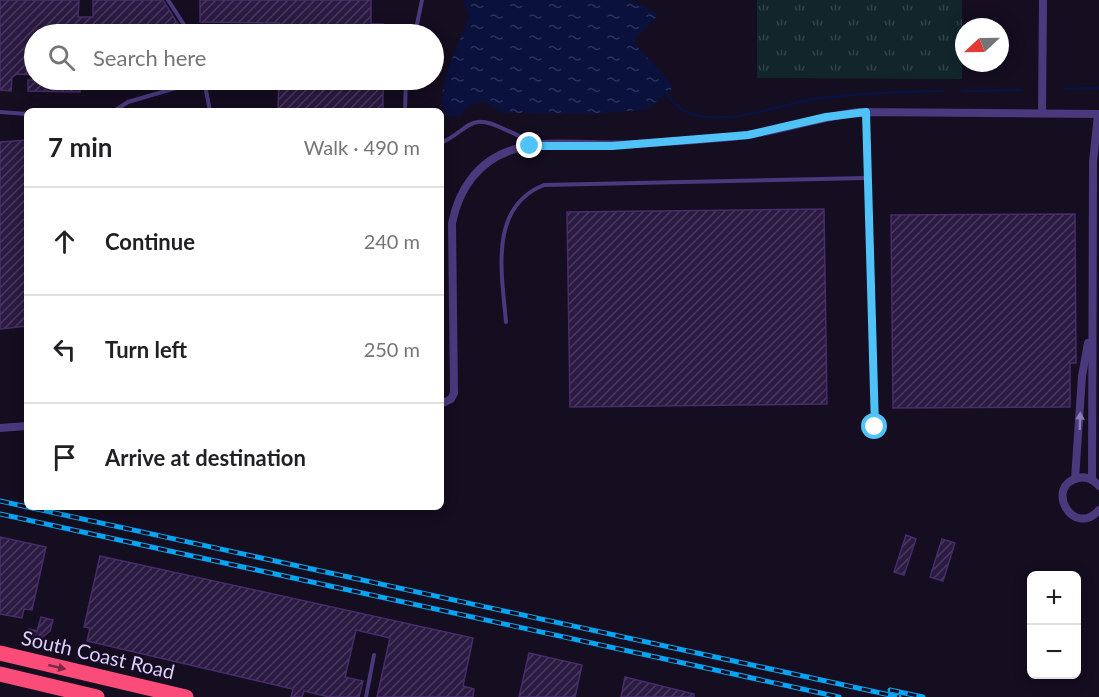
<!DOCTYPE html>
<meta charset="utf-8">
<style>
body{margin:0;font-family:Lato,sans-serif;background:#f6f6f6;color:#202124}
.controls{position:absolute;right:18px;bottom:18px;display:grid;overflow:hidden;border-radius:9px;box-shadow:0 3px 15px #0003}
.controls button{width:54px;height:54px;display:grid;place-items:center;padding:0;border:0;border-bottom:2px solid #e0e0e0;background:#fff;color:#202124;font:30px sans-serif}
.compass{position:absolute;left:955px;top:18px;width:54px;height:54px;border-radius:50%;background:#fff;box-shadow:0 3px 15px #0003;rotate:248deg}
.stop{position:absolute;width:18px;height:18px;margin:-14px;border:4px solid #4fc3f7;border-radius:50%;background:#fff}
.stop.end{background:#4fc3f7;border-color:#fff;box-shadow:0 2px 6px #0008}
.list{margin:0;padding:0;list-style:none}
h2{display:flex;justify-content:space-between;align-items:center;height:78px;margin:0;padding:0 24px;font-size:26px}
h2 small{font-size:20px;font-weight:400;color:#757577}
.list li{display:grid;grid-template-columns:39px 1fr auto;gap:18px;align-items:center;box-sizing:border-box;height:108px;padding:0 24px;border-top:2px solid #e0e0e0}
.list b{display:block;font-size:22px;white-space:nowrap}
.list em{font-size:20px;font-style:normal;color:#757577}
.icon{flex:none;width:33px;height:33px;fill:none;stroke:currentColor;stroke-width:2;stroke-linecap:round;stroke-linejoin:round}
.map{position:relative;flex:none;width:1099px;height:697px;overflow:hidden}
.search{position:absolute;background:#fff;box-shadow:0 3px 15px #0003;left:24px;top:24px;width:420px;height:66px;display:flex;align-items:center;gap:15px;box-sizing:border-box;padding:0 21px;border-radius:33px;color:#757577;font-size:22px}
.panel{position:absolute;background:#fff;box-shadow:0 3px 15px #0003;left:24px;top:108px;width:420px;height:402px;border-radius:9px}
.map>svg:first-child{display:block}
</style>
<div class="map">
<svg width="1099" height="697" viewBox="0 0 1099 697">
<defs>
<pattern id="grass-tufts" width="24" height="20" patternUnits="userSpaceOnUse" patternTransform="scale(1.5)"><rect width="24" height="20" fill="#11252a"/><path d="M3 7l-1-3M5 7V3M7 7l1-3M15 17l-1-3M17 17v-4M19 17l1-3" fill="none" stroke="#33434a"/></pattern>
<pattern id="water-ripples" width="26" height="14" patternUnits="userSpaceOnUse" patternTransform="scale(1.5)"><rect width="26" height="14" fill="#0a113d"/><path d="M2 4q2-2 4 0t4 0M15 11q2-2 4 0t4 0" fill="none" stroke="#2d325a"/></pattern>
<pattern id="building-hatch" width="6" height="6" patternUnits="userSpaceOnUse" patternTransform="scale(1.5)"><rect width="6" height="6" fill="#2b1a41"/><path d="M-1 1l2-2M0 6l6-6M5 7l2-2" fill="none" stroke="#493a5e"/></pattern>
</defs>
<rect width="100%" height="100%" fill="#150d20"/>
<polygon fill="url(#grass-tufts)" points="757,0 962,0 962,79 757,78"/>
<path fill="url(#water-ripples)" d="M463,0H631L657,13L655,19L636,37L635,44L674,87L646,110H638L594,114L502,113L485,102L469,105L459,116H448C429,98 462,39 469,16Z"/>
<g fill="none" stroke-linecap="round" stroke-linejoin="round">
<g stroke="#0a113d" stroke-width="3">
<polyline points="1065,89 1099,88"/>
<polyline points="963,91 1021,90"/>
<path d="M666,94C674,103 683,113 695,115C732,124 773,107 809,100C853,93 898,92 943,91"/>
</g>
</g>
<g fill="url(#building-hatch)" stroke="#472c6c" stroke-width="1.5">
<polygon points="0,0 79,0 78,17 93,17 93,0 163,0 184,34 34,34 34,75 17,74 12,77 11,91 0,90"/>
<polygon points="200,0 371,0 371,24 383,24 383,34 279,34 279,23 200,22"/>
<polygon points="28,80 105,80 104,88 80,88 80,92 28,91"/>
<polygon points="279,80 383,80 383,110 278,109"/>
<polygon points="27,140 27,326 0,329 0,142"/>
<polygon points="824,209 827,404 570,407 567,212"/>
<polygon points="1075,214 1076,363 1070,363 1070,407 893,408 891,215"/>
<polygon points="906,535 916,539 904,575 894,572"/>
<polygon points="0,537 46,547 32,610 24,609 22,618 0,614"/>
<polygon points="942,539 955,543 943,581 930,577"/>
<polygon points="100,556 473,638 463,686 474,689 473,697 377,697 390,638 356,630 345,677 363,681 359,697 329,697 304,691 302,697 291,697 293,689 87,641 90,628 84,627"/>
<polygon points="41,617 53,620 50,631 39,640 27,637 29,629 37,631"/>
<polygon points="529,653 582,665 575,697 519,697"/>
<polygon points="625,677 694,694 694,697 621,697"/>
</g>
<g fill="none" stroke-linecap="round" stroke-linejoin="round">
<g stroke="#4b397e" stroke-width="4">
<polyline points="168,0 190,34"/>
<polyline points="415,34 422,0"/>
<polyline points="204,80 210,111"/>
<polyline points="114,111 128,102 203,80"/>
<polyline points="405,111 406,80"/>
<polyline points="0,112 27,114"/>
<polyline points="866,113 875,427"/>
<path d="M441,143C471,129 468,111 506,130C515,134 524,137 530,145"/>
<path d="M506,322C502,274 488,207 544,185L868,178"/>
<polyline points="366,697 374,655"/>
</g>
<g stroke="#4b397e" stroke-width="8">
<polyline points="1042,113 1043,0"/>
<path d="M441,404L451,399L454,393L452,223C459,189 478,161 512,150C548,138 596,147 634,144C672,141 710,140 748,135C785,129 821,117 859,112L1099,114"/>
<polyline points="0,428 27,426"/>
<polyline points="1075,479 1082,376 1088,343"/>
<polyline points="1092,480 1093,162 1098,114"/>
<path d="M1099,486C1093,479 1086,476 1078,478C1044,486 1073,539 1099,510"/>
</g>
<g stroke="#fb4b78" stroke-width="15">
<polyline points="0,653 186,697"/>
<polyline points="0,674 97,697"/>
</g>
<defs>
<g id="rail">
<polyline points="0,501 899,697"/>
<polyline points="0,514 839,697"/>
<polyline points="890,690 923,697"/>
</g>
</defs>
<use href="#rail" stroke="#05a5f3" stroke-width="5"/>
<use href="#rail" stroke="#150d20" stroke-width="3" stroke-dasharray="9" stroke-linecap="butt"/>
</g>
<defs><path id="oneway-solid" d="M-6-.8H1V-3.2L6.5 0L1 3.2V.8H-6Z" transform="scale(1.5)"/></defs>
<use fill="#8d7cb8" href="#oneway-solid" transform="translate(1080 421) rotate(-88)"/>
<use fill="#7c2948" href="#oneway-solid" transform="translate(57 667) rotate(13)"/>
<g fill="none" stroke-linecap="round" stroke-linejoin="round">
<polyline stroke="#4fc3f7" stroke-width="8" points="530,146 612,146 748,135 826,117 866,112 875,427"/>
</g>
<g text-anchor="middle" stroke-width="4.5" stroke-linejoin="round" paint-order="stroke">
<g font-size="20" fill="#decefe" stroke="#150d20">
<text transform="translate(98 655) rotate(13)" y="7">South Coast Road</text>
</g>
</g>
</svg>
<div class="controls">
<button>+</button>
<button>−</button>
</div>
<svg class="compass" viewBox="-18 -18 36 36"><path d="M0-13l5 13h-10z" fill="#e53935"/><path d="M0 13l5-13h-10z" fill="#757577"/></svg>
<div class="stop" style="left:875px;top:427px"></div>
<div class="stop end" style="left:530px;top:146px"></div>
<div class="search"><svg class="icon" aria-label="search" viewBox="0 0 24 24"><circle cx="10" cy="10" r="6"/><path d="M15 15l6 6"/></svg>Search here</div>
<section class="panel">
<h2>7 min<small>Walk · 490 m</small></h2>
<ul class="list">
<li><svg class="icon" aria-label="ahead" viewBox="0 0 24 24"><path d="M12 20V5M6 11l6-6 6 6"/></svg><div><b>Continue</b></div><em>240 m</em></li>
<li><svg class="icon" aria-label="left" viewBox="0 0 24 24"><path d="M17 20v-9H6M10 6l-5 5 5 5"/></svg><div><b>Turn left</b></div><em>250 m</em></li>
<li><svg class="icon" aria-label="arrive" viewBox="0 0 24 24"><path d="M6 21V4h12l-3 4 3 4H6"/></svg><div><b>Arrive at destination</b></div></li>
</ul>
</section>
</div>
